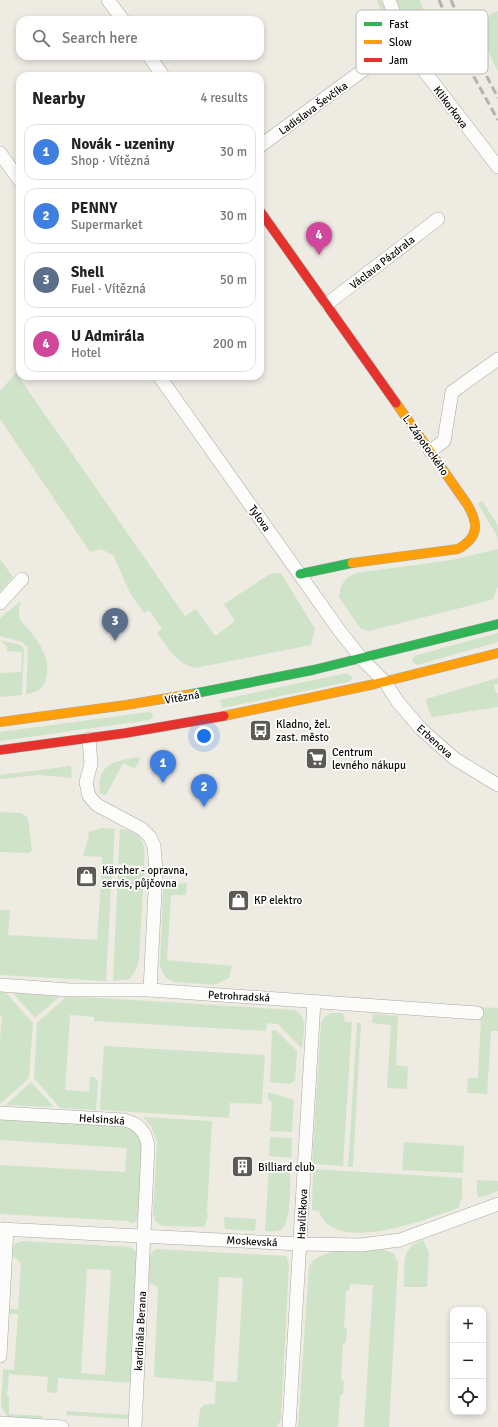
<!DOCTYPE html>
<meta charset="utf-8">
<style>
body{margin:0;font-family:Signika,sans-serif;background:#f6f6f6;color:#222}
.controls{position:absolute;right:12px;bottom:12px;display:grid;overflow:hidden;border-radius:8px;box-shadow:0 2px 6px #0003}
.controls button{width:36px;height:36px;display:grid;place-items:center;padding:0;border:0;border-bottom:1px solid #e0e0e0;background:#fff;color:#222;font:20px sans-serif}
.you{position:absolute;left:204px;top:736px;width:14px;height:14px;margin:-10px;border:3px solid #fff;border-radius:50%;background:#1a73e8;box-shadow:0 0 0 6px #1a73e833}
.badge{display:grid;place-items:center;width:26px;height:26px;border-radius:50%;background:#2563eb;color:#fff;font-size:13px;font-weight:700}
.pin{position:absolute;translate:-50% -33px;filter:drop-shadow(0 1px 2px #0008)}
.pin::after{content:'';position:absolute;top:21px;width:14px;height:12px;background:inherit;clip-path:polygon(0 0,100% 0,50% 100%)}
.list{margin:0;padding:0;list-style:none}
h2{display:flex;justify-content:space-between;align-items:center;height:52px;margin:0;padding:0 16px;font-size:17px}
h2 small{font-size:13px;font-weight:400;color:#767676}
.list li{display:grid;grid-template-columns:26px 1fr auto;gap:12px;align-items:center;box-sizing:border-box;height:56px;margin:0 8px 8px;padding:0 8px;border:1px solid #e0e0e0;border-radius:12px}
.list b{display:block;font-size:15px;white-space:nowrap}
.list p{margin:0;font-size:13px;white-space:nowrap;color:#767676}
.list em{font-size:13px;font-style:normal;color:#767676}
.icon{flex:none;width:22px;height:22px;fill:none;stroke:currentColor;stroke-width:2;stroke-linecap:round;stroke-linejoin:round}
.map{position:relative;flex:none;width:498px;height:1427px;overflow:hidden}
.search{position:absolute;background:#fff;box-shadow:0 2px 6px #0003;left:16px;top:16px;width:248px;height:44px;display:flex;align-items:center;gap:10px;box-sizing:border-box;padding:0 14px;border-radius:12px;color:#767676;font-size:15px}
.panel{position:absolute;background:#fff;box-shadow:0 2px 6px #0003;left:16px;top:72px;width:248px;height:308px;border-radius:12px}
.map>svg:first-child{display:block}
</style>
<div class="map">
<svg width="498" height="1427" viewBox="0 0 498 1427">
<rect width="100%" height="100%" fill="#eeebe3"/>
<g fill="#cfe3c9" fill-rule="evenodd">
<polygon points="377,0 381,0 393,31 392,39"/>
<polygon points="395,0 420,0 426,18 403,20"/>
<polygon points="498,11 498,72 480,33 491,14"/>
<path d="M16,373L185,616L196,609L215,636L235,621L224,604L270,574L281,573L315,629L311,645L195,668C176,663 168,648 157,633L162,629L149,610L144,613L130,593L113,555L101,549L90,552L0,419V391Z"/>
<polygon points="482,501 498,525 498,542 496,534 478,504"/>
<path d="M498,549V586L493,599L476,604L369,631L361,629L358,625L339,597C340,584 345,578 356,573L452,560Z"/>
<polygon points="0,559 13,577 0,592"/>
<path d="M21,601C19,606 18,613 20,619C22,624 27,627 30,631C41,645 51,660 46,679C43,690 36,693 26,694L28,647L22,642L0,636V618Z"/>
<polygon points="498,633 498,642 417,665 412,661 414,656"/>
<polygon points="0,640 20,645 24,648 22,695 0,697 0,673 21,672 22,652 7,651 7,647"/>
<polygon points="347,673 352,677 351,680 348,682 222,708 220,700"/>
<polygon points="498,678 498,684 494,685 496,693 498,693 498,707 432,717 427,705 426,699"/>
<polygon points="149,712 152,713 153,717 150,720 0,741 0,732"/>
<path d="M141,757L135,769L123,763L106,795L100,793C95,762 119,760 141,757Z"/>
<polygon points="71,766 72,778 39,775 0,779 0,775"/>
<polygon points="0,812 21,813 28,818 32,850 29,853 0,852"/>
<polygon points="102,828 115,829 113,864 102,864 102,857 83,856 89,835 88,832"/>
<path d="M120,829C143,831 146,846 144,866L118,864Z"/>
<polygon points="102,869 112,870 106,981 0,975 0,910 10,910 8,935 97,940"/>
<polygon points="118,870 144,871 139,960 136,969 130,979 113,981"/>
<polygon points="187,883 186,895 171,895 167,960 232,966 229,978 214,985 174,982 166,978 160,967 163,890 168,885"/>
<polygon points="0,992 6,993 33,1023 29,1078 0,1104 0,1040 2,1016 0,1016"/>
<polygon points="13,993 60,996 35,1018"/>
<path d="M67,996L295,1010C309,1017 303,1036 302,1049L278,1024L267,1023L266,1031L94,1021V1017L70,1015L65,1090L89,1092L90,1077H95L98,1082L96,1110L60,1108L34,1078L37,1023Z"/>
<polygon points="478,1007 498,1008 498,1031 491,1031 487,1094 467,1093 468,1078 478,1078 481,1021 477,1020"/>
<polygon points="331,1013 343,1013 345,1022 352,1022 343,1166 312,1164 321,1023 325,1017"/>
<polygon points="373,1014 398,1016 396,1065 408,1067 407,1089 387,1088 391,1025 372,1023"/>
<polygon points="357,1023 361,1023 353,1167 348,1167"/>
<polygon points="272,1030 277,1031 297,1051 295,1081 289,1084 270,1082"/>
<polygon points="104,1046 265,1055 262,1104 230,1103 229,1118 100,1110"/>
<polygon points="31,1082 54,1107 6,1105"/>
<polygon points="268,1092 294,1100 292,1132 270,1131 272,1102 268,1099"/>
<polygon points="0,1117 122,1124 134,1129 143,1142 140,1216 133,1224 127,1221 0,1214 0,1165 125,1172 127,1148 0,1140"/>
<path d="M143,1117L212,1121L207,1211L208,1216L204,1227L164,1226C157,1224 153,1220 153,1213L157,1142L151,1126Z"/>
<polygon points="270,1137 292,1138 291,1158 269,1156"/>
<polygon points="404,1142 464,1146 463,1173 402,1170"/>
<path d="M269,1167L290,1169C290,1181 292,1223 281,1230C276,1232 270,1231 265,1231Z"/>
<path d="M313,1169L462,1178V1198L458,1208C428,1219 333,1256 319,1211L312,1210Z"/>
<polygon points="477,1180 498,1181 498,1191 479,1198 477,1194"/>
<polygon points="224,1217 256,1219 255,1231 225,1229"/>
<path d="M423,1240L429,1253L427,1287H404C405,1266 400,1247 423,1240Z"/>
<path d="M22,1241L130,1247L139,1253L133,1383L58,1378L57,1393L47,1392L48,1377L9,1374L7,1396L9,1397V1414L44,1416L37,1422L8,1418L1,1406L3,1369L14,1370L18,1314H6V1309H18L21,1263L10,1253L15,1244ZM87,1269L111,1270L105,1375L81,1373Z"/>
<path d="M156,1249L286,1256L289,1264L281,1420L277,1427H198L200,1409L204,1405L215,1404L216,1382L154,1377L158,1287L147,1282L148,1256ZM219,1277L243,1278L237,1382L213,1381Z"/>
<path d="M385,1250L394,1254L398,1263L389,1427H364L373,1285L350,1284L349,1291H346L344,1328H347L346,1343H343L341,1380L344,1381L343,1395H340L338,1427H298L309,1267C320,1245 363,1251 385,1250Z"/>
<polygon points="67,1411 130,1415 127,1419 66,1415"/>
</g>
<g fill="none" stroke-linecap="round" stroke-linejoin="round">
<defs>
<g id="street">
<polyline points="108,0 123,20"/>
<polyline points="389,0 404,40 412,55 498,167"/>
<polyline points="149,56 163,76"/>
<polyline points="260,146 404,40"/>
<polyline points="0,153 20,181"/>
<polyline points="327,304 438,219"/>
<polyline points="159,376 339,630 362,659 385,682 398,702 421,729 455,759 498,785"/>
<polyline points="430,451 444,441 452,392 498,359"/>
<polyline points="0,603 22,579"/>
<polyline points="89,739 91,764 86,782 89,796 97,805 142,829 150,837 154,846 156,871 150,990"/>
<polyline points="0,985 70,990 150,990 477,1013"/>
<path d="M0,1113L124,1120C138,1123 146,1132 148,1146L135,1427"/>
<polyline points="0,1229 300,1244 361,1245 400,1240 498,1204"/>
<polyline points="0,1356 7,1229"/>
<polyline points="0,1423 62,1427"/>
<polyline points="289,1427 314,1001"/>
</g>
<g id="fast">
<polyline points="300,574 352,563"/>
<polyline points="192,694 313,670 498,624"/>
</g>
<g id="slow">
<path d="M352,563L458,549C479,537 479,524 467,504L396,403"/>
<polyline points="224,716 375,684 498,653"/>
<polyline points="0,722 126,705 192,694"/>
</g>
<g id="jam">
<polyline points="260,211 396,403"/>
<polyline points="0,750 126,733 224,716"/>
</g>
</defs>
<use href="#street" stroke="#aaa8a2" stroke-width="14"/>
<use href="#fast" stroke="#aaa8a2" stroke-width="10"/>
<use href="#slow" stroke="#aaa8a2" stroke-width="10"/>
<use href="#jam" stroke="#aaa8a2" stroke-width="10"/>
<use href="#street" stroke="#fcfcfb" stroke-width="13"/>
<use href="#fast" stroke="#30b455" stroke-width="9"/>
<use href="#slow" stroke="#ff9f0a" stroke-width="9"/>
<use href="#jam" stroke="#e5322d" stroke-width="9"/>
<g stroke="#b2b2b0" stroke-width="3" stroke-dasharray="8 4" stroke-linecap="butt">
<polyline points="439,0 474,77 498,120"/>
<polyline points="451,0 469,42 498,98"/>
</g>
</g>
<defs>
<symbol id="bus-square" viewBox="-11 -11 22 22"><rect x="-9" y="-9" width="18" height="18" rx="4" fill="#5c5a54" stroke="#fff"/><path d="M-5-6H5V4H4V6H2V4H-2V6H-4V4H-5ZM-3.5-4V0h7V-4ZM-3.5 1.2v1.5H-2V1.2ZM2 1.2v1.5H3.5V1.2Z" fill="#fff"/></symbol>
<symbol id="supermarket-square" viewBox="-11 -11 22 22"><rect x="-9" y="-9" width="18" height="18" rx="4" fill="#5c5a54" stroke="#fff"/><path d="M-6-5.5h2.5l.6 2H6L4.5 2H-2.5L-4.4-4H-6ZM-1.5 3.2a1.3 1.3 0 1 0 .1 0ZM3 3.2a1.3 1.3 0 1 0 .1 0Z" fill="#fff"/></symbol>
<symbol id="shop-square" viewBox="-11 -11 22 22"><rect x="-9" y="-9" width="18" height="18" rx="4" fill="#5c5a54" stroke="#fff"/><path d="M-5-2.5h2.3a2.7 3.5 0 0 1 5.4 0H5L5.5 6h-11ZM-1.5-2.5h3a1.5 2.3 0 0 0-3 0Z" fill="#fff"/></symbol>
<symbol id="building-square" viewBox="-11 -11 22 22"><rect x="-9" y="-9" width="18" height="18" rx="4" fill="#5c5a54" stroke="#fff"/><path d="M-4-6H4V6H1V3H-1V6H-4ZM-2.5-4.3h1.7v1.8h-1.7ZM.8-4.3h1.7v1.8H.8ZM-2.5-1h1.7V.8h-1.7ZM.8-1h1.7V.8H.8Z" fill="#fff"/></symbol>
</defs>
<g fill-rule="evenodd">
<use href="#bus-square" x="248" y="718" width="25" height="25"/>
<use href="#supermarket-square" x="304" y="746" width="25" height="25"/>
<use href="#shop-square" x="74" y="864" width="25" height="25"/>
<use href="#shop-square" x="226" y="888" width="25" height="25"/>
<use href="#building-square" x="230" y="1154" width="25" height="25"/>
</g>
<g text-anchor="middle" stroke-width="3.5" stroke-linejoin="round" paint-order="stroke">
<g font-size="11" fill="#0d0c07" stroke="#fff">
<text transform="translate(451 107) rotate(53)" y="4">Klikorkova</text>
<text transform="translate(313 108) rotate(-36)" y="4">Ladislava Ševčíka</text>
<text transform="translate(382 262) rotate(-38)" y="4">Václava Pázdrala</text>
<text transform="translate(426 445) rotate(55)" y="4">L. Zápotockého</text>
<text transform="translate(260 518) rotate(55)" y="4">Tylova</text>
<text transform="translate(182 697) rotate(-9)" y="4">Vítězná</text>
<text transform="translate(435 741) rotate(42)" y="4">Erbenova</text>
<text transform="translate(239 996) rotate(3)" y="4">Petrohradská</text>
<text transform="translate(102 1119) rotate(4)" y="4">Helsinská</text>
<text transform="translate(302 1214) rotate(-87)" y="4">Havlíčkova</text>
<text transform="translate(252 1241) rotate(3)" y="4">Moskevská</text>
<text transform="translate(140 1331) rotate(-87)" y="4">kardinála Berana</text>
</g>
<g font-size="11" fill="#0d0c07" stroke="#fff" text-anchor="start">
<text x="276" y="728">Kladno, žel.<tspan x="276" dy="13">zast. město</tspan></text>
<text x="332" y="756">Centrum<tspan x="332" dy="13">levného nákupu</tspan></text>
<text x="102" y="874">Kärcher - opravna,<tspan x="102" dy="13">servis, půjčovna</tspan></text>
<text x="254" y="904">KP elektro</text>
<text x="258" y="1171">Billiard club</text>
</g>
</g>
<rect x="356" y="10" width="132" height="64" rx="6" fill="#fff" stroke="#b6b6b5" stroke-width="1"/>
<rect x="364" y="22" width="18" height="4" fill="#30b455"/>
<rect x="364" y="40" width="18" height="4" fill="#ff9f0a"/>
<rect x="364" y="58" width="18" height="4" fill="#e5322d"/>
<g font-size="11" fill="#0d0c07">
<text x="389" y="28">Fast</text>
<text x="389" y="46">Slow</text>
<text x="389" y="64">Jam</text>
</g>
</svg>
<div class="controls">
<button>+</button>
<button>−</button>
<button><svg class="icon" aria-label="locate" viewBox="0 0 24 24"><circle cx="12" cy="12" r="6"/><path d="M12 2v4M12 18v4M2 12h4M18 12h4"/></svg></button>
</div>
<div class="you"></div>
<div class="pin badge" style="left:163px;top:783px;background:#3f7fe0">1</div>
<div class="pin badge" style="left:204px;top:807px;background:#3f7fe0">2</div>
<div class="pin badge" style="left:115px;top:641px;background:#5c6f8a">3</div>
<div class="pin badge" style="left:319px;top:255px;background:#d1479c">4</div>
<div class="search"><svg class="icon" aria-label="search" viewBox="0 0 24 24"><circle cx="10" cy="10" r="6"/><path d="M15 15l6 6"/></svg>Search here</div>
<section class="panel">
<h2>Nearby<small>4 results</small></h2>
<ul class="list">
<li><span class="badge" style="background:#3f7fe0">1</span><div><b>Novák - uzeniny</b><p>Shop · Vítězná</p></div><em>30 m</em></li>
<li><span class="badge" style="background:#3f7fe0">2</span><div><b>PENNY</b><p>Supermarket</p></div><em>30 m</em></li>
<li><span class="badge" style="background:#5c6f8a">3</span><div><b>Shell</b><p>Fuel · Vítězná</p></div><em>50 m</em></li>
<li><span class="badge" style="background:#d1479c">4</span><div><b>U Admirála</b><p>Hotel</p></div><em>200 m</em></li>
</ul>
</section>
</div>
